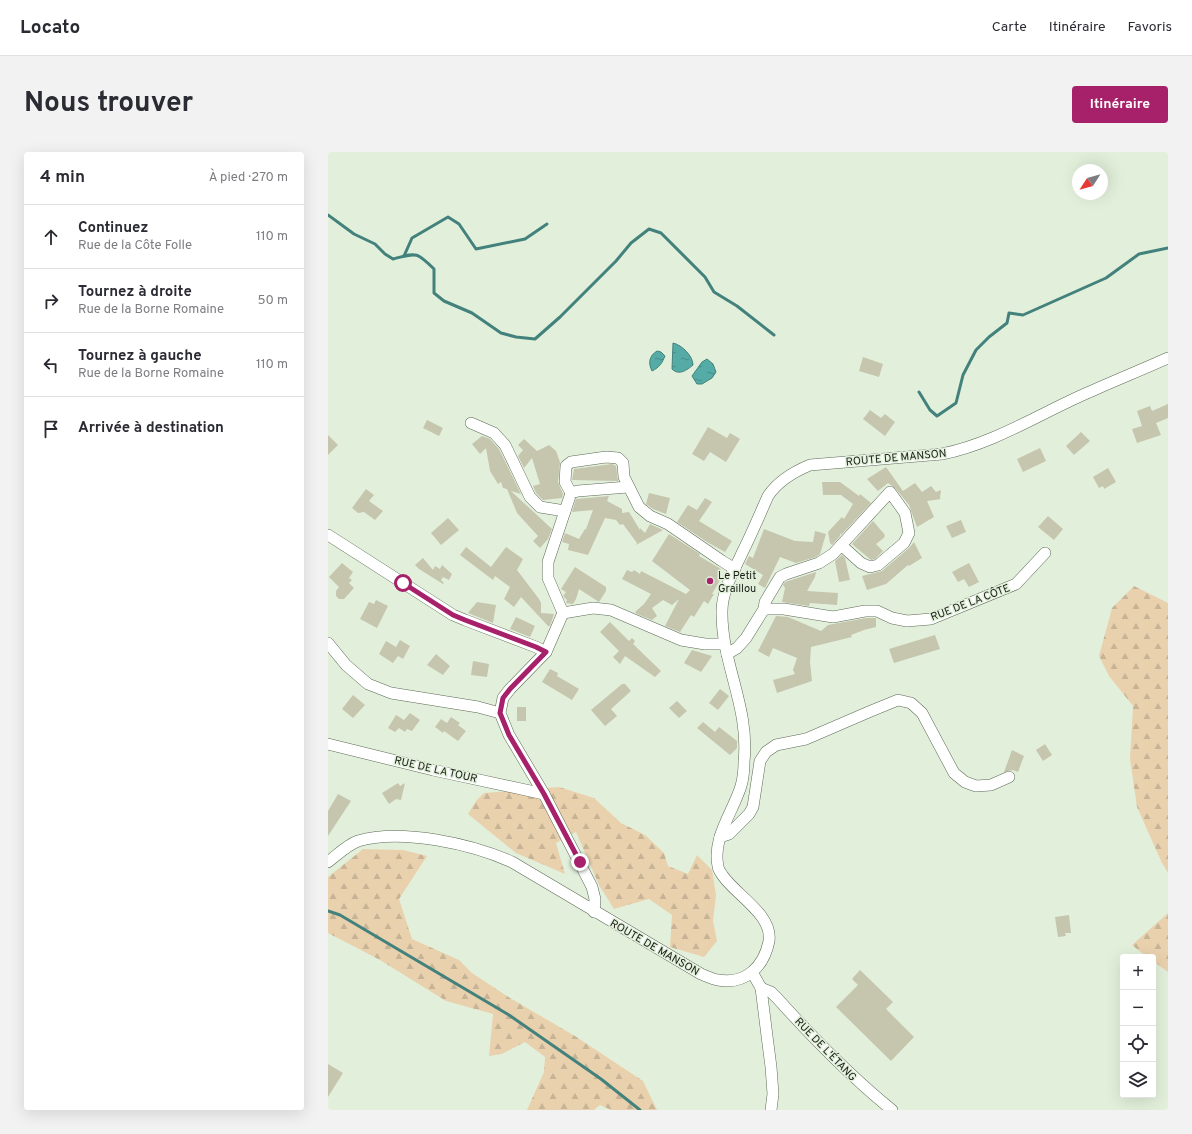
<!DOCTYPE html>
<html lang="fr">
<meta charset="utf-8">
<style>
body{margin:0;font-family:Overpass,sans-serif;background:#f2f2f3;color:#2b2b33}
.controls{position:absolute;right:12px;bottom:12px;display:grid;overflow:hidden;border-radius:4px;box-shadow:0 4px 16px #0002}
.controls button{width:36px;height:36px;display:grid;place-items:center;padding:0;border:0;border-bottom:1px solid #e1e1e2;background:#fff;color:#2b2b33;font:20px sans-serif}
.compass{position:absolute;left:744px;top:12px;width:36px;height:36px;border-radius:50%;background:#fff;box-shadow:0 4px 16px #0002;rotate:234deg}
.stop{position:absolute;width:12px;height:12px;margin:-9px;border:3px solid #a6206a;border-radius:50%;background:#fff}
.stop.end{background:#a6206a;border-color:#fff;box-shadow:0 1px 4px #0008}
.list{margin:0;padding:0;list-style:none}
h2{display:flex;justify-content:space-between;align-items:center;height:52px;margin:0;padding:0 16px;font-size:17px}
h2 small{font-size:13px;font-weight:400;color:#7c7c81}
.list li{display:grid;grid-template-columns:26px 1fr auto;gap:12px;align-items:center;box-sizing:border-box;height:64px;padding:0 16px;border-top:1px solid #e1e1e2}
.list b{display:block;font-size:15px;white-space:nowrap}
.list p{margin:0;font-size:13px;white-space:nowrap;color:#7c7c81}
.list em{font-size:13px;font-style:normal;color:#7c7c81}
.icon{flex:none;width:22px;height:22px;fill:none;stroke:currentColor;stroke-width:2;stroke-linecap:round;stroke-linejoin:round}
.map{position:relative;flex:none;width:840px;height:958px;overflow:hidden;border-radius:4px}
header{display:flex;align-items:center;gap:24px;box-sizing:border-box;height:56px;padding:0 20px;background:#fff;border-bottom:1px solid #e1e1e2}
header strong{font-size:19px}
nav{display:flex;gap:22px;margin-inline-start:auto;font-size:14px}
.intro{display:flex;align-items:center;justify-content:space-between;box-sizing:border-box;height:96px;padding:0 24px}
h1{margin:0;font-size:28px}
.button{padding:10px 18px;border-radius:4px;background:#a6206a;color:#fff;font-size:14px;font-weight:700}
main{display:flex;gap:24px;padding:0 24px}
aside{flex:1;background:#fff;border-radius:4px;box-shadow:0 4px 16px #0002}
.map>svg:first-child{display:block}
</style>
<header>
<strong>Locato</strong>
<nav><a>Carte</a><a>Itinéraire</a><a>Favoris</a></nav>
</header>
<div class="intro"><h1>Nous trouver</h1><a class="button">Itinéraire</a></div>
<main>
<aside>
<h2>4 min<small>À pied · 270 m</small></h2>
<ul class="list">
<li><svg class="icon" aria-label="ahead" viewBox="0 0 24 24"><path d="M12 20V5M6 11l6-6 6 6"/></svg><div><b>Continuez</b><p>Rue de la Côte Folle</p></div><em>110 m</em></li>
<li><svg class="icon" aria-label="right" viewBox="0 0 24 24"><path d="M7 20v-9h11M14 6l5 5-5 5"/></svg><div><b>Tournez à droite</b><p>Rue de la Borne Romaine</p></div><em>50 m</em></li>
<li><svg class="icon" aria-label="left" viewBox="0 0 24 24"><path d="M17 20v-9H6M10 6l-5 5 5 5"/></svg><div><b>Tournez à gauche</b><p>Rue de la Borne Romaine</p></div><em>110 m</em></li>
<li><svg class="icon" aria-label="arrive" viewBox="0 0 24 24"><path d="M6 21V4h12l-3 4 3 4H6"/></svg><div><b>Arrivée à destination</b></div></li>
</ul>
</aside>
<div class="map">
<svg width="840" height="958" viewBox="0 0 840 958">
<defs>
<pattern id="forest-firs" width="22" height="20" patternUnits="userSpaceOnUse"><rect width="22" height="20" fill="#e9d1ae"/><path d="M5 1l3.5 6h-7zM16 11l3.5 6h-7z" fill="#c7b395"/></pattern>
<pattern id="water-ripples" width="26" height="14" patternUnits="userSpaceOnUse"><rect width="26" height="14" fill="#55aca7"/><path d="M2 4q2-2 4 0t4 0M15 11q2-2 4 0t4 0" fill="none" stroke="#468b87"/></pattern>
</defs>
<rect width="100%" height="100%" fill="#e2f0db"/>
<g fill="url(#forest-firs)">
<polygon points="806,434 840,451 840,721 833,709 809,655 802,607 805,554 781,524 771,504 784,456"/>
<polygon points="231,635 266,646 293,671 317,683 336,701 340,714 360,722 369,703 384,718 388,743 385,769 389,789 376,805 342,795 344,763 321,747 286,757 271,733 248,680 228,691 237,722 188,701 140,662 148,649 156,641"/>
<polygon points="35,697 75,698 99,704 71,747 84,787 131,808 144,821 182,846 247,884 315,929 329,958 283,958 272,953 266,958 199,958 216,920 217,905 197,890 174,902 161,904 165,862 118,849 52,808 0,781 0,725"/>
<polygon points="840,761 840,820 825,809 825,805 819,805 804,793"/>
</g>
<g fill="url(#water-ripples)" stroke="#43817c">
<path d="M345,191C354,193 365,204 365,213C359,218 351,224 344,217Z"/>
<path d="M329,199L333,200L337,204C334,211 332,215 324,219C320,211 321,204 329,199Z"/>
<polygon points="379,207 385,212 388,220 384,226 374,232 369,232 364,224 374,210"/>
</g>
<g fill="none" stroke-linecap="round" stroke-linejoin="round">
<g stroke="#43817c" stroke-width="3">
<path d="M0,63L26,82L47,92L57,102L65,107C88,101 88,99 106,117V141L116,149L144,161L173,181L188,185L207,187L232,165L288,109L303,91L321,77L333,81L377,125L386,140L409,154L446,183"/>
<polyline points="76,104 84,86 120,65 131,72 148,97 197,87 219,72"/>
<polyline points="591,240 602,258 609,264 628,251 635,223 648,198 661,185 679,171 681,161 695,163 778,126 811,102 840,96"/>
<polyline points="0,759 12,763 181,863 273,927 312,958"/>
</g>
</g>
<g fill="#c6c5ae">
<polygon points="535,205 555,212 551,225 531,219"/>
<polygon points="840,252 840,266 828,271 833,283 809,291 804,277 814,274 809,259 822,254 824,259"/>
<polygon points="542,258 553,266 557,262 567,270 557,284 535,267"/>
<polygon points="99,268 115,276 111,284 95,276"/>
<polygon points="380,275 399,286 402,281 412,287 398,310 382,300 376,309 364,302"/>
<polygon points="753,280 762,289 746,303 738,294"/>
<polygon points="0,283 10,293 0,303"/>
<polygon points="154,284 162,287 171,297 193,342 183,339 224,377 220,387 212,396 205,389 210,384 189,361 179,337 175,336 173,330 170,332 162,319 158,296 152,302 144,292"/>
<polygon points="196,287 209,299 221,293 228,299 232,310 230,330 235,342 234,346 215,348 208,341 205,334 212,332 204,306 196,316 190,304 195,298 190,293"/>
<polygon points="712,296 718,309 695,320 689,307"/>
<polygon points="284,312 288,314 290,329 244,328 246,317"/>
<polygon points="558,315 575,339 587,331 594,340 603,334 608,340 613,338 612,346 613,347 599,349 606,365 589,375 581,353 567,336 560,331 550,339 539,327"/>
<polygon points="780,316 788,330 776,337 775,334 771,336 765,325"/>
<polygon points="494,330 512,330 531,344 532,342 543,351 513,383 512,381 512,384 504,393 502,391 500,380 514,365 516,367 525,352 513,343 495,343"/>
<polygon points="38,337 46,343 41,349 55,359 47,368 36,360 30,361 24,356"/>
<polygon points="321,341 342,346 338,362 325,357 318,352"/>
<polygon points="281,344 279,349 294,357 294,361 301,360 312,378 312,376 317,381 322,372 335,378 308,393 309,391 295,372 292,373 288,368 277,366 260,403 240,398 241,392 234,390 237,381 251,387 257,377 258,377 265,358 244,360 248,347"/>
<polygon points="377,346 384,350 371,369 404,389 397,400 379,390 349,370 360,353 369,358"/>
<polygon points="720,364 735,377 726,388 710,375"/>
<polygon points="120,366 131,378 113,393 103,381"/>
<polygon points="633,368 638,380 624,386 618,374"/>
<polygon points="545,369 557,383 556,384 557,385 548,392 555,399 547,407 543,408 524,392"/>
<polygon points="436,377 467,389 485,390 487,379 498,382 492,402 488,405 468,411 452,405 437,436 430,432 435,423 417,412 421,404 425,406"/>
<polygon points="341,382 372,402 371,404 393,417 389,426 392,428 384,442 386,442 380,452 376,449 366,465 363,463 352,480 337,474 351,447 344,453 335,448 324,456 329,464 324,468 309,462 307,460 316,452 323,442 294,427 299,418 304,420 306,418 312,422 313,419 358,442 362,438 324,409"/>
<polygon points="586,390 594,406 581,414 580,413 558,432 539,438 534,424 554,419 581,396"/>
<polygon points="138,395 163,415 178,395 195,407 189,418 211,447 213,451 213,461 226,462 222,474 220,474 193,445 186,455 176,447 182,435 167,424 165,428 132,403"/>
<polygon points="514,403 517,406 522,428 511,430 507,409"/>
<polygon points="95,406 105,418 107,414 112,417 114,413 124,422 121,428 115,425 113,428 116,431 115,432 91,417 87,413"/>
<polygon points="14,411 25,420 21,426 24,428 21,431 26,436 16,447 11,447 8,444 8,439 11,435 1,425"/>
<polygon points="641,411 651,430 641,435 636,427 630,430 624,420"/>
<polygon points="247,415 278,435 278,439 271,450 251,437 248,447 245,452 238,451 239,448 235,444 238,440 233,437"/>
<polygon points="488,420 487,425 479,439 510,441 509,453 482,451 481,454 454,450 457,436 455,433 457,430"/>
<polygon points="48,448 60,454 49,476 32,467 41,450 46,452"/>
<polygon points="149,450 168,453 165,471 140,461"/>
<polygon points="448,464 460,465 493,479 500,473 538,466 548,466 548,475 536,478 523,483 524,485 483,495 482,510 484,529 449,541 445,528 467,522 465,518 469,506 445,496 441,505 430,499"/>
<polygon points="188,465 207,474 202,485 182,477"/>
<polygon points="282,470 301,489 304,486 307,489 305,492 333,519 327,525 297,504 292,512 285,505 291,499 272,480"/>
<polygon points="607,483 612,497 566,511 561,497"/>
<polygon points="72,488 82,494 75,507 70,504 65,511 51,502 58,489 68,495"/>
<polygon points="364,498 384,504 373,520 356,511"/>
<polygon points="108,502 122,514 115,523 99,513"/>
<polygon points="145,509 161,512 159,525 143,523"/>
<polygon points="222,517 230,521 229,524 251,537 244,548 214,530"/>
<polygon points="294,532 297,532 303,539 283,557 289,564 277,574 263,558"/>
<polygon points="392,537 401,544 390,558 381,551"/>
<polygon points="25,543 37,553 25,566 14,557"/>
<polygon points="349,549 359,559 351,566 341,556"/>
<rect x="189" y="555" width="9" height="14"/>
<polygon points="82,561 92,568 84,579 79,577 77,580 71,576 67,580 60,576 68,563 76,568"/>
<polygon points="123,565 132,571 130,573 138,579 130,589 116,579 115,581 107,575 113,567 119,571"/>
<polygon points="375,570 387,580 391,575 409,589 409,596 402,603 369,576"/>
<polygon points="717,592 724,603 715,609 708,598"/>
<polygon points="684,598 696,604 690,620 685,618 676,620"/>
<polygon points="70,631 72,634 77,631 73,648 68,647 61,652 54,641"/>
<polygon points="10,642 23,649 0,684 0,659"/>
<polygon points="741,763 743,781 737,781 738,784 730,785 727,765"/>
<polygon points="532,818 565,850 558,857 586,885 563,909 508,855 530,833 524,827"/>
<polygon points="0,912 15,921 0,945"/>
</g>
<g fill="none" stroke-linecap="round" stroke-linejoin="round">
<defs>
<g id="minor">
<polyline points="143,271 166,281 177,293 202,345 212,355 237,359"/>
<polyline points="300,335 250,339 243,341 220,410 220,426 235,461 265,456 283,458 353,488 377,492 396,492"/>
<polyline points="243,341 237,330 238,314 243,310 278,305 290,306 295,311 296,325 311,355 322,364 340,372 394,409 407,417"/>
<polyline points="0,383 125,463 137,468 208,495 218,500"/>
<polyline points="436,457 456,457 505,465 537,459 549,459 564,466 579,469 603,467 688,432 717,401"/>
<polyline points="235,461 218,500 182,537 175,546 172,561 181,583 216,642 264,735 267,747 266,760"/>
<polyline points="0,491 18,513 40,532 63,541 150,555 172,561"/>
<polyline points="399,502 409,496 418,486 436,457 437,450 452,425 458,422 491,411 505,402 562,340 577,361 581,381 576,391 550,413 542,415 533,411 513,393"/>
<polyline points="0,592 105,618 216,642"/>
<polyline points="392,685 401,682 421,662 425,655 432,609 438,600 448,593 478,587 543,559 570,548 583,551 594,561 626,621 637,630 648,634 663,633 681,625"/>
<path d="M0,710C9,703 19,693 30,689C73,676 144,692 184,710L373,822C378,824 384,827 390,828C417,833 436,815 441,789C445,763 408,743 395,724C393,721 390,718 390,714C384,686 405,660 413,634C415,627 416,618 416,610C422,555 393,511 394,459C394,438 407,417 415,399C424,381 432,362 440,344C450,329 465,320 482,313L614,302C665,292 711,262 759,241C786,229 813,218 840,206"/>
<polyline points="424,820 433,836 439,884 443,915 445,942 443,958"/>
<path d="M433,836L443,840L449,846C485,886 522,924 564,958"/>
</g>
</defs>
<use href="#minor" stroke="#5d6956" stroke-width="12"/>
<use href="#minor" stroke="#fff" stroke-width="11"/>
</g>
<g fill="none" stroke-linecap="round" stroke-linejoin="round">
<polyline stroke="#a6206a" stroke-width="5" points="75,431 125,463 137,468 208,495 218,500 182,537 175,546 172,561 181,583 216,642 252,710"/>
</g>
<circle fill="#a6206a" stroke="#e2f0db" stroke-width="1.5" cx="382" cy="429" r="4"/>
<g text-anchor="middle" stroke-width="3" stroke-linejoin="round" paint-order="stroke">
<g font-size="11" fill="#191d16" stroke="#e2f0db">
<text transform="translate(568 305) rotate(-5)" y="4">ROUTE DE MANSON</text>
<text transform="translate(642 450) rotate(-21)" y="4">RUE DE LA CÔTE</text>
<text transform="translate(108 617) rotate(13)" y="4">RUE DE LA TOUR</text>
<text transform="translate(327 795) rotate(30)" y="4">ROUTE DE MANSON</text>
<text transform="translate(498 897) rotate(46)" y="4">RUE DE L'ÉTANG</text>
</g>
<g font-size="11" fill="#191d16" stroke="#e2f0db" text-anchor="start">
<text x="390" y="427">Le Petit<tspan x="390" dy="13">Graillou</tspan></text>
</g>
</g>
</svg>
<div class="controls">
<button>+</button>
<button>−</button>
<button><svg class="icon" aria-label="locate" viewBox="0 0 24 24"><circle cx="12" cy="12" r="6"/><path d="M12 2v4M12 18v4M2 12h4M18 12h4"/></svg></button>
<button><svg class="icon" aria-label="layers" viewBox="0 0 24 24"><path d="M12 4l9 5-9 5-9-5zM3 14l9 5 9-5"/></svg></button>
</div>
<svg class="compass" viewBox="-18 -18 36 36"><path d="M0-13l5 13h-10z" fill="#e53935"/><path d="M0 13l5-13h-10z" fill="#7c7c81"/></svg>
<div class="stop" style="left:75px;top:431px"></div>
<div class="stop end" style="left:252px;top:710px"></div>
</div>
</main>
